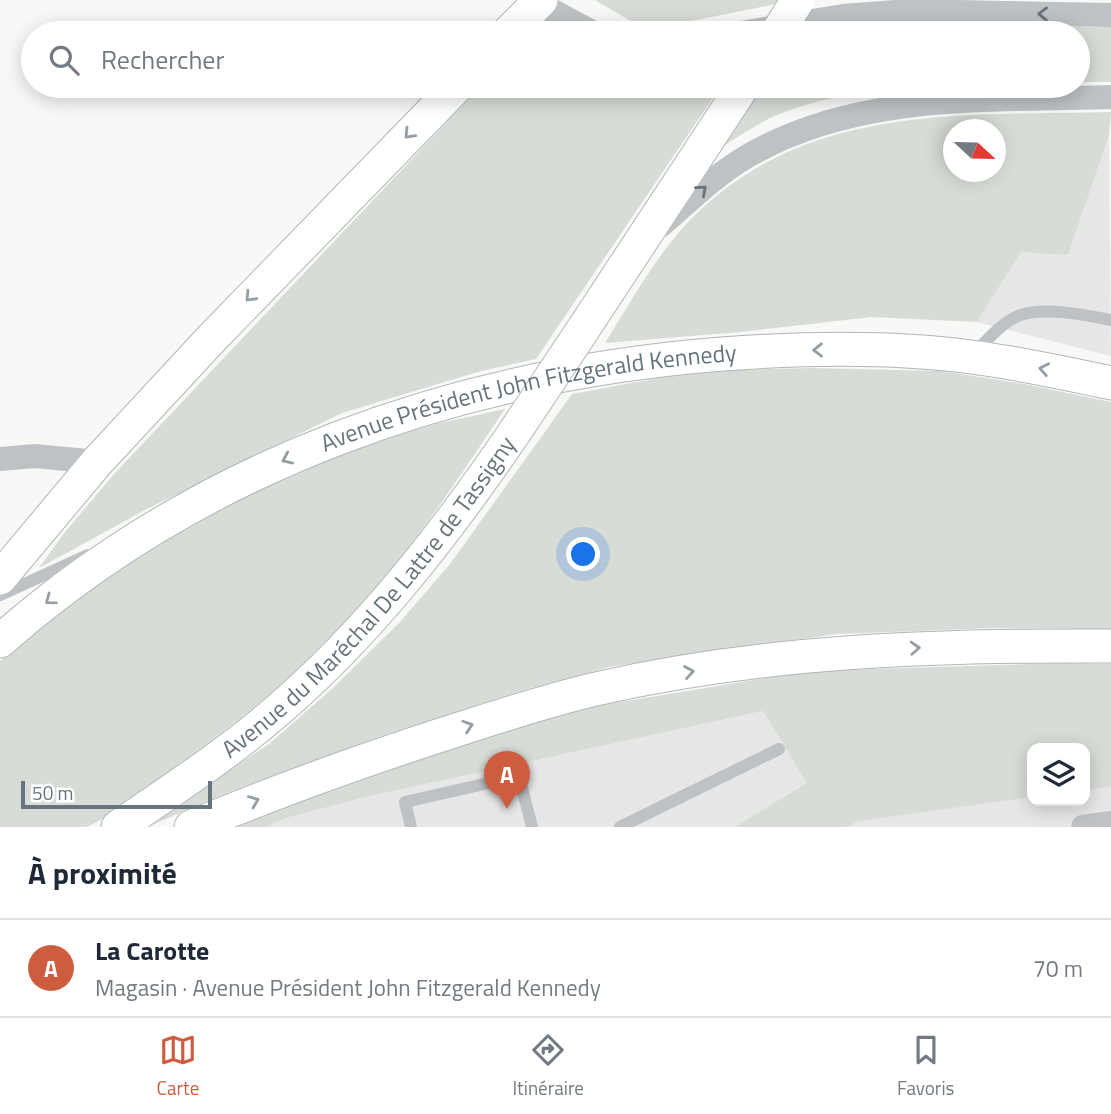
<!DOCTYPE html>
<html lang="fr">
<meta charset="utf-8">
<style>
body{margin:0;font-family:"Titillium Web",sans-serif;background:#f2f2f3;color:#1f2937}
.controls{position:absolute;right:21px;bottom:21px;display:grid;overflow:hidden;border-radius:14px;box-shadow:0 4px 18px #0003}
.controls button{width:63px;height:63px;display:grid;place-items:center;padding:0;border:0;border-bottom:2px solid #e0e1e3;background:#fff;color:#1f2937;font:35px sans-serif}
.compass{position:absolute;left:943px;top:119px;width:63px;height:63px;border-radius:50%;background:#fff;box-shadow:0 4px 18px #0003;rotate:112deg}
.scale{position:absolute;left:21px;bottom:18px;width:191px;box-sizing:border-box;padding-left:7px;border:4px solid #66747d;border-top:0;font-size:19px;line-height:24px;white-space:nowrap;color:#66747d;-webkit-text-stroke:5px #fff;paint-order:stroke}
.you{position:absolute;left:584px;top:555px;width:24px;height:24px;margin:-18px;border:5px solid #fff;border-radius:50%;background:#1a73e8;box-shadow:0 0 0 10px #1a73e833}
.badge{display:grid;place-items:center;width:46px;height:46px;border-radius:50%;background:#ce5d40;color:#fff;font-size:23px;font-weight:700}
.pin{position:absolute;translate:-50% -58px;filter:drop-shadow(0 2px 4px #0008)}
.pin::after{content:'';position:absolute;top:37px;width:24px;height:21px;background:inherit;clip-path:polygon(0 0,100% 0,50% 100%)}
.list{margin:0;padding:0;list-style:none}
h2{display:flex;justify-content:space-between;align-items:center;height:91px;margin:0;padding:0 28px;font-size:30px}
h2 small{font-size:23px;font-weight:400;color:#747a83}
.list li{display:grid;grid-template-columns:46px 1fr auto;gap:21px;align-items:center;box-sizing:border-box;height:98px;padding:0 28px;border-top:2px solid #e0e1e3}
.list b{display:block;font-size:26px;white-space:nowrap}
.list p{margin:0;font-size:23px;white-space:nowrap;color:#747a83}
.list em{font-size:23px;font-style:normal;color:#747a83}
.icon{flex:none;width:38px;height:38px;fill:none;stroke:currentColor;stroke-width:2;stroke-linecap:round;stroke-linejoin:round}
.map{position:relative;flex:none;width:1111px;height:827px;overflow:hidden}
.search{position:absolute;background:#fff;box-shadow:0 4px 18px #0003;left:21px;right:21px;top:21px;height:77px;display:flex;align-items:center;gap:18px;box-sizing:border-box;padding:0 24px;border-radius:38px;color:#747a83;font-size:26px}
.sheet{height:189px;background:#fff}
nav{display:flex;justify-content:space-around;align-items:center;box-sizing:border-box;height:98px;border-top:2px solid #e0e1e3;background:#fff;font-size:19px;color:#747a83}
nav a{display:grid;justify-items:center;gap:4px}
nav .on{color:#ce5d40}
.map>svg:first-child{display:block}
</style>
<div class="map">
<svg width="1111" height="827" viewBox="0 0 1111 827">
<rect width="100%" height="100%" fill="#f8f8f6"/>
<g fill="#e6e7e6" fill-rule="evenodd">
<polygon points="1109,135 1111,356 977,322 1021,252 1068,254"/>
<path d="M763,711L1111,729V827H267L286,818L366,797ZM1032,748H1085V801H1032Z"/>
</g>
<g fill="#d8dcd6" fill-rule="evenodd">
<polygon points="595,0 779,0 776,4 656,28 639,26"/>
<polygon points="954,25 1111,27 1111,82 1078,82 1078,33 852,33"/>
<polygon points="481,86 721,86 536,359 481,371 342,413 145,510 39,568 65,532 115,473"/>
<path d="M763,86H926C880,89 831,95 787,111C764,119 742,134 721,148Z"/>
<path d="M1111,112L1109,135L1068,255L1021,252L977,322L872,317L740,332L605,343C628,306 651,265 679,232C794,102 954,116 1111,112ZM954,130H996V172H954Z"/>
<polygon points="810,368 941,371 1024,384 1111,402 1111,629 993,628 838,634 715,650 610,667 524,690 384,735 230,792 147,827 194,793 269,744 333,688 400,622 450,564 572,394 695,371"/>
<path d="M505,409C458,479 411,550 355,614C300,676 230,726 164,775C151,785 98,825 85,827C62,827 24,827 0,827V661L69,604L149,550L218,508L359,447L435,424Z"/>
<polygon points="1062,663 1111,664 1111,786 1085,790 1085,748 1032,748 1032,797 858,821 846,827 735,827 807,783 763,711 366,797 286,818 267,827 230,827 314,792 540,721 602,705 808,671"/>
</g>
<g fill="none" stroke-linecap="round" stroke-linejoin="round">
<defs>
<g id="secondary">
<polyline points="508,33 541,0"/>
<polyline points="582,331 743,86"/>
<polyline points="0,578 97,462 212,338 457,86"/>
<path id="s1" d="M0,641C202,463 457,375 722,354C804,348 889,346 971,357C1018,363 1065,373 1111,383"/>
<path id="s2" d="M118,827C172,790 227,754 277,711C370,631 445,534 514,433"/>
<path d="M191,827C274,792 358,762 444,734C494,718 544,701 596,689C765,650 939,645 1111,646"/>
</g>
</defs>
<use href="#secondary" stroke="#b0b6ba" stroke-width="35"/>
<g stroke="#bec2c5" stroke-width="12">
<path d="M975,352C988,340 1001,323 1018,316C1041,306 1086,315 1111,320"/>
<polyline points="0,595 88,555"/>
<polyline points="411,827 405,802 519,776 532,827"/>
<polyline points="620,827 779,749"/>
</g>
<g stroke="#bec2c5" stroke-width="24">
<polyline points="538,3 594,33"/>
<polyline points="740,33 843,16 908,11 1111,15"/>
<path d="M659,227C687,203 714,176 746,157C856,92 988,101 1111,97"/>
<polyline points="0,459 35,456 97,462"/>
<polyline points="1083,827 1111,823"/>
</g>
<use href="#secondary" stroke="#fff" stroke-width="33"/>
<defs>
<g id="secondary-bridge">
<polyline points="777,33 798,0"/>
<polyline points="514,433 582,331"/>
</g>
</defs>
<use href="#secondary-bridge" stroke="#b0b6ba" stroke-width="35" stroke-linecap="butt"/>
<use href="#secondary-bridge" stroke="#fff" stroke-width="33"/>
</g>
<defs><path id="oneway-chevron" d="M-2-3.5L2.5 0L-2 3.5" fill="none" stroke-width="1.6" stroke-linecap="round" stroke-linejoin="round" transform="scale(1.75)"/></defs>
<g stroke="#66747d">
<use href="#oneway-chevron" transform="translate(1043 14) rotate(-179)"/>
<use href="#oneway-chevron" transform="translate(702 190) rotate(-41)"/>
</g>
<g stroke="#949ea4">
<use href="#oneway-chevron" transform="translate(409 134) rotate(134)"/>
<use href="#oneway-chevron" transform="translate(250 297) rotate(133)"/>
<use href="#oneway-chevron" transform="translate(818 350) rotate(179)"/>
<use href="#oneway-chevron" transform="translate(1044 369) rotate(-169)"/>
<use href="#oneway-chevron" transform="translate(287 459) rotate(156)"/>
<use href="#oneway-chevron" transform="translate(50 600) rotate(143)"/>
<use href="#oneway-chevron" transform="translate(915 648) rotate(-3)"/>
<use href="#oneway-chevron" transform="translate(689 672) rotate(-9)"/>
<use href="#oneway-chevron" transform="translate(468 726) rotate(-18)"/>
<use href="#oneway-chevron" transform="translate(254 801) rotate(-22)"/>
</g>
<g text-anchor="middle" stroke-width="7" stroke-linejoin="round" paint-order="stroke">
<g font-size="24" fill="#66747d" stroke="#fff">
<text dy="8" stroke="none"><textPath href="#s1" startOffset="592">Avenue Président John Fitzgerald Kennedy</textPath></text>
<text dy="8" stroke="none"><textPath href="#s2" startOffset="343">Avenue du Maréchal De Lattre de Tassigny</textPath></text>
</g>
</g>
</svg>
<div class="controls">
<button><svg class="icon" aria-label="layers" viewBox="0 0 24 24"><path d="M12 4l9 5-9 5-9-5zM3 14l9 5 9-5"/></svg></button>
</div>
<svg class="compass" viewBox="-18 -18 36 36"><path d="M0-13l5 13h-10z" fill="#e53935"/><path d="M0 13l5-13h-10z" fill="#747a83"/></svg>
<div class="scale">50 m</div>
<div class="you"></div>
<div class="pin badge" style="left:507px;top:809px">A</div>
<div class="search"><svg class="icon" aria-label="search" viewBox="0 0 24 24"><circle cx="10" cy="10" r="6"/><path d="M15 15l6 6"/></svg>Rechercher</div>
</div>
<section class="sheet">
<h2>À proximité<small></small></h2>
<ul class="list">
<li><span class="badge">A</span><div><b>La Carotte</b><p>Magasin · Avenue Président John Fitzgerald Kennedy</p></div><em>70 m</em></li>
</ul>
</section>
<nav>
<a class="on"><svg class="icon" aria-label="map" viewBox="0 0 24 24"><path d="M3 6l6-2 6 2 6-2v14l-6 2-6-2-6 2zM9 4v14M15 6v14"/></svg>Carte</a>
<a><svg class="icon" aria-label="directions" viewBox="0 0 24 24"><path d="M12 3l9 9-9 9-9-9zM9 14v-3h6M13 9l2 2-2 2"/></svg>Itinéraire</a>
<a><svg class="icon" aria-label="saved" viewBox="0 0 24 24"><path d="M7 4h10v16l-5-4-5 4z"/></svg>Favoris</a>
</nav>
